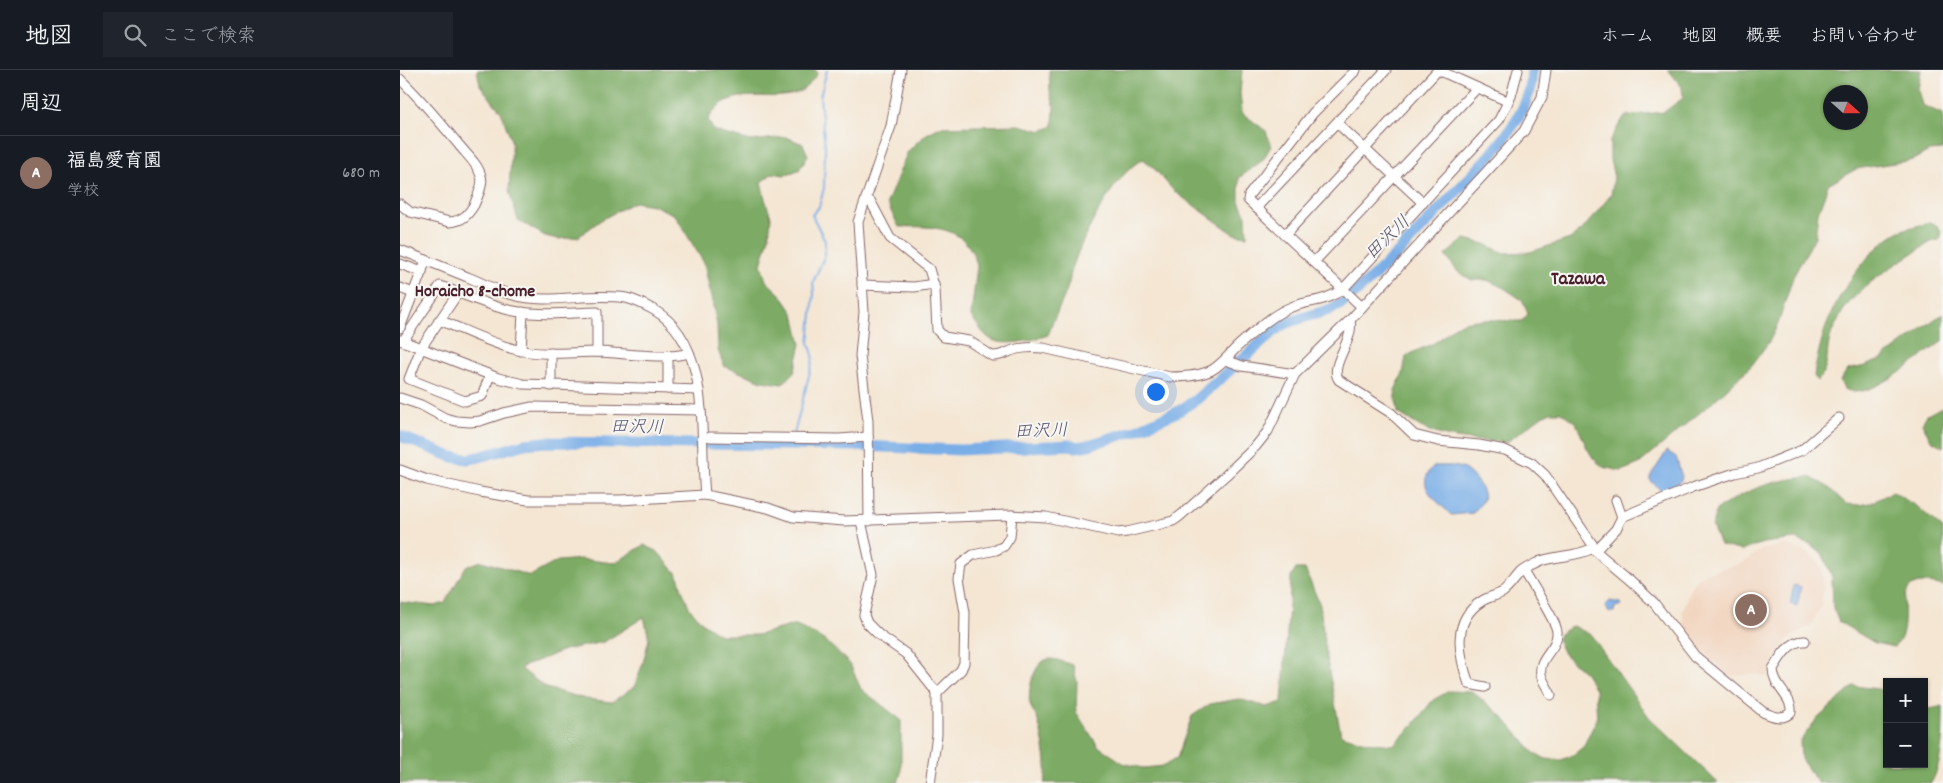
<!DOCTYPE html>
<html lang="ja">
<meta charset="utf-8">
<style>
body{margin:0;font-family:Dekko,"Klee One",sans-serif;background:#20242c;color:#f1f3f6}
.controls{position:absolute;right:15px;bottom:15px;display:grid;overflow:hidden;border-radius:0px;box-shadow:0 1px 4px #0004}
.controls button{width:45px;height:45px;display:grid;place-items:center;padding:0;border:0;border-bottom:1px solid #363941;background:#171b24;color:#f1f3f6;font:25px sans-serif}
.compass{position:absolute;left:1423px;top:15px;width:45px;height:45px;border-radius:50%;background:#171b24;box-shadow:0 1px 4px #0004;rotate:111deg}
.you{position:absolute;left:755px;top:321px;width:18px;height:18px;margin:-12px;border:4px solid #fff;border-radius:50%;background:#1a73e8;box-shadow:0 0 0 8px #1a73e833}
.badge{display:grid;place-items:center;width:32px;height:32px;border-radius:50%;background:#b45309;color:#fff;font-size:16px;font-weight:700}
.pin{position:absolute;translate:-50% -50%;border:2px solid #fff;box-shadow:0 1px 5px #0006}
.list{margin:0;padding:0;list-style:none}
h2{display:flex;justify-content:space-between;align-items:center;height:65px;margin:0;padding:0 20px;font-size:21px}
h2 small{font-size:16px;font-weight:400;color:#9ea1a6}
.list li{display:grid;grid-template-columns:32px 1fr auto;gap:15px;align-items:center;box-sizing:border-box;height:75px;padding:0 20px;border-top:1px solid #363941}
.list b{display:block;font-size:19px;white-space:nowrap}
.list p{margin:0;font-size:16px;white-space:nowrap;color:#9ea1a6}
.list em{font-size:16px;font-style:normal;color:#9ea1a6}
.icon{flex:none;width:28px;height:28px;fill:none;stroke:currentColor;stroke-width:2;stroke-linecap:round;stroke-linejoin:round}
.map{position:relative;flex:none;width:1543px;height:713px;overflow:hidden}
header{display:flex;align-items:center;gap:30px;box-sizing:border-box;height:70px;padding:0 25px;background:#171b24;border-bottom:1px solid #363941}
header strong{font-size:24px}
nav{display:flex;gap:28px;margin-inline-start:auto;font-size:18px}
.search{width:350px;height:45px;background:#20242c;display:flex;align-items:center;gap:12px;box-sizing:border-box;padding:0 18px;border-radius:0px;color:#9ea1a6;font-size:19px}
main{display:flex}
aside{flex:1;background:#171b24}
.map>svg:first-child{display:block}
</style>
<header>
<strong>地図</strong>
<div class="search"><svg class="icon" aria-label="search" viewBox="0 0 24 24"><circle cx="10" cy="10" r="6"/><path d="M15 15l6 6"/></svg>ここで検索</div>
<nav><a>ホーム</a><a>地図</a><a>概要</a><a>お問い合わせ</a></nav>
</header>
<main>
<aside>
<h2>周辺<small></small></h2>
<ul class="list">
<li><span class="badge" style="background:#8d6e63">A</span><div><b>福島愛育園</b><p>学校</p></div><em>680 m</em></li>
</ul>
</aside>
<div class="map">
<svg width="1543" height="713" viewBox="0 0 1543 713">
<rect width="100%" height="100%" fill="#f6f6f2"/>
<filter id="ink" filterUnits="userSpaceOnUse"><feTurbulence type="fractalNoise" baseFrequency=".02" numOctaves="2"/><feDisplacementMap in="SourceGraphic" scale="10" xChannelSelector="R" yChannelSelector="G"/><feConvolveMatrix kernelMatrix="1 2 1 2 8 2 1 2 1" color-interpolation-filters="sRGB"/></filter>
<filter id="wash" filterUnits="userSpaceOnUse"><feTurbulence type="fractalNoise" baseFrequency=".0096" numOctaves="4" result="noise"/><feDisplacementMap in="SourceGraphic" scale="20" xChannelSelector="R" yChannelSelector="G"/><feGaussianBlur stdDeviation="1.12" result="paint"/><feColorMatrix in="noise" values="0 0 0 0 0 0 0 0 0 0 0 0 0 0 0 0 0 1.4 0 .05"/><feComposite in="paint" operator="in"/></filter>
<g filter="url(#wash)">
<rect width="100%" height="100%" fill="#f4e6d3"/>
<polygon fill="#f2d4be" points="1386,475 1407,483 1416,490 1422,499 1424,519 1420,538 1411,555 1388,569 1372,595 1368,607 1356,604 1329,606 1287,567 1282,542 1290,519 1299,507 1306,503 1342,493 1363,479"/>
<g fill="#7dab65" stroke="#646548" fill-rule="evenodd">
<path d="M77,0H416L417,4C412,11 405,20 397,23C367,34 327,12 308,50L314,61L351,71L386,67L403,74L408,85L399,100L384,105L373,103L361,112L365,129L371,147L369,167L361,195L366,211L381,225L394,244L401,274L394,303L382,314L362,311L324,296L318,280L317,255L304,193L275,145L253,135L234,132L201,150L178,167L158,169L145,166L118,150L109,121L112,73L101,42L80,15Z"/>
<path d="M649,0H842L840,23L842,43L866,61L871,76L863,90L839,108V131L846,146L847,166L834,164L782,127L773,120L752,96L743,89C715,103 683,166 673,196C670,204 670,212 667,219C662,234 653,249 648,265C634,270 602,278 589,268C582,263 576,253 571,246L577,196C568,155 532,156 499,157L487,133L507,83L513,76L525,65L540,57L619,55L642,61L653,56L654,36L650,21Z"/>
<path d="M1268,0H1521L1518,20L1522,35L1543,44V80L1529,81L1513,90L1456,99L1428,115L1418,143L1415,167L1393,207L1378,254L1370,270L1352,295L1315,330L1239,394L1221,401L1203,397L1193,388L1187,378L1176,353L1161,342H1151L1142,346L1107,372C1082,371 1048,370 1025,359C1016,355 1007,348 998,343L995,320L1003,303L1006,287C1015,280 1025,278 1034,273C1043,268 1050,258 1059,254C1077,246 1103,252 1122,251L1128,244L1122,230L1104,218L1087,210H1072L1058,202L1045,185L1065,169L1085,174L1104,183L1130,182L1170,169L1182,160L1211,125L1214,107L1210,90V71L1220,53L1226,46L1264,42L1283,28L1282,17ZM1430,22H1460V52H1430Z"/>
<path d="M1529,153L1538,156L1541,161L1539,170L1531,172C1500,192 1451,218 1436,254C1433,259 1430,266 1429,272C1426,287 1429,299 1417,311L1414,306C1417,285 1425,254 1435,236C1446,213 1471,179 1493,165C1503,158 1517,156 1529,153Z"/>
<path d="M1543,244V271C1521,286 1482,321 1455,322C1452,322 1447,320 1444,319L1440,311L1447,300L1465,296L1480,290L1535,249Z"/>
<polygon points="1540,338 1543,338 1543,377 1531,370 1522,353 1527,345"/>
<path d="M1410,407L1428,417L1446,434L1459,435L1470,433L1493,422L1519,438L1543,459V516C1480,499 1520,556 1494,577L1475,573L1439,552L1433,538L1432,507L1423,485L1411,475L1395,469L1363,473L1342,481L1320,475L1312,456L1316,440C1349,419 1370,410 1410,407Z"/>
<path d="M244,475L257,481L278,505L282,520L290,539L304,554L320,565H357L394,555L416,565L428,573L450,594L461,619L501,650V703L498,713H0V532L35,536L45,533L66,496L82,491L130,506L158,491L180,489L215,493ZM244,547L249,569L243,593L234,617L212,632L186,629L146,618L120,598L164,580L204,572Z"/>
<path d="M896,499H905L920,535L926,585L941,665L966,672L993,675L1014,654L1033,630L1049,621L1073,622L1103,647L1134,683L1146,689L1161,690L1173,685L1183,677L1197,649L1195,619L1185,603L1164,584L1158,571L1160,563L1173,556L1191,565L1249,647L1318,713H644C650,700 642,663 637,648C635,644 631,639 630,634C627,622 634,589 650,589C657,589 666,593 673,595L677,612L676,642L698,676L723,693L743,698L764,696L777,688L792,646L810,634L839,629L867,637L882,632L891,507Z"/>
<path d="M1454,616L1478,619L1487,623V694H1524V637L1530,639L1543,636C1543,661 1543,694 1531,713H1418L1401,689L1400,671L1416,650Z"/>
</g>
<g fill="#7aaee7" stroke="#626689">
<path d="M1267,381L1276,387L1282,407C1279,416 1272,422 1262,422L1250,410V407Z"/>
<path d="M1034,396C1043,396 1053,395 1062,398C1070,401 1087,420 1083,430C1081,434 1076,439 1073,443L1051,445C1036,429 1013,416 1034,396Z"/>
<polygon points="1394,515 1401,517 1397,536 1390,534"/>
<polygon points="1210,531 1221,533 1222,535 1215,537 1214,542 1209,542 1205,536"/>
</g>
<g fill="none" stroke-linecap="round" stroke-linejoin="round">
<polyline stroke="#7aaee7" stroke-width="2" points="394,364 412,294 413,285 409,273 414,224 413,212 425,185 425,171 412,145 419,137 424,118 425,77 420,27 427,0"/>
<path stroke="#7aaee7" stroke-width="11" d="M0,366L52,387L68,389L79,387L125,374L145,372L458,376L560,380L672,375L676,377L689,375L734,361L779,341L797,329L878,258C898,245 927,245 944,232C981,203 1018,162 1050,128C1074,103 1101,77 1118,47C1127,32 1132,17 1132,0"/>
</g>
</g>
<g filter="url(#ink)">
<g fill="none" stroke-linecap="round" stroke-linejoin="round">
<defs>
<g id="minor">
<polyline points="956,0 913,43 849,125 848,130 962,237"/>
<polyline points="1038,0 1109,32"/>
<path d="M0,9C21,29 40,52 59,75C66,84 78,94 81,106C84,114 77,128 74,135C68,145 62,151 50,152L10,142L0,134"/>
<polyline points="937,53 1023,133"/>
<path d="M466,128L471,132L490,168L529,199L535,219L537,260L544,267L569,271L592,286C601,287 608,281 617,279C626,277 634,277 643,278L770,307C783,307 800,306 812,300C822,294 829,285 837,277C853,263 870,246 889,238C910,229 922,234 943,219L1099,50L1111,26L1118,0"/>
<polyline points="856,138 986,0"/>
<polyline points="885,165 1038,0"/>
<path d="M0,180C24,189 47,199 70,208C84,214 98,221 113,225C149,235 189,222 226,228C236,230 245,235 254,240C313,274 299,368 305,425"/>
<polyline points="914,192 1077,18"/>
<polyline points="0,194 22,202"/>
<polyline points="462,215 514,217 534,214"/>
<polyline points="0,218 13,223"/>
<polyline points="58,223 21,278 9,309 65,331 82,326 90,305"/>
<path d="M39,250C65,260 91,274 118,280C144,286 171,282 198,282C225,283 264,290 289,283"/>
<path d="M950,250C955,270 928,296 939,310L991,343L1014,365L1038,371L1079,375L1105,380L1132,393L1145,405L1199,484L1231,511L1254,533L1295,586L1363,642C1372,646 1383,651 1391,642C1393,627 1373,617 1373,599C1380,587 1390,570 1405,571"/>
<polyline points="0,258 26,190"/>
<polyline points="0,270 98,308 123,314 299,320"/>
<path d="M3,271L40,216C60,223 80,232 101,238C132,247 165,243 197,242V282"/>
<polyline points="121,281 123,242"/>
<polyline points="268,285 268,319"/>
<polyline points="826,290 842,296 895,304"/>
<polyline points="151,316 151,283"/>
<polyline points="0,328 21,335 45,348 56,351 70,352 80,351 104,343 132,337 301,340"/>
<polyline points="310,367 439,369 468,367"/>
<polyline points="0,400 27,410 80,422 128,430 220,430 305,425 368,438 393,447 444,451 608,445 646,447 718,463 727,462 761,454 773,451 780,446 826,405 856,376 868,361 895,304 950,250 1124,61 1142,27 1146,0"/>
<polyline points="1222,447 1293,417 1335,403 1358,398 1402,380 1439,348"/>
<polyline points="461,451 473,505 464,545 467,553 479,565 506,584 537,623 537,665 530,713"/>
<polyline points="469,451 468,351 460,286 464,242 458,152 491,56 501,0"/>
<polyline points="1195,481 1216,459 1222,447 1216,430"/>
<path d="M1124,500C1130,512 1157,552 1157,562C1158,579 1138,587 1141,604C1142,611 1148,618 1151,625"/>
<path d="M1085,617L1069,614C1059,586 1051,550 1082,531C1088,527 1096,526 1103,522C1110,517 1115,508 1121,502C1127,497 1135,494 1141,491C1158,485 1177,487 1193,478"/>
<polyline points="537,623 561,600 564,593 565,543 559,508 561,494 573,485 596,480 604,476 610,467 612,445"/>
</g>
</defs>
<use href="#minor" stroke="#866566" stroke-width="11"/>
<use href="#minor" stroke="#fff" stroke-width="9"/>
</g>
</g>
<g text-anchor="middle" stroke-width="4" stroke-linejoin="round" paint-order="stroke">
<g font-size="18" font-style="italic" fill="#5b516d" stroke="#f6f6f2">
<text transform="translate(987 167) rotate(-44)" y="6">田沢川</text>
<text transform="translate(237 356) rotate(1)" y="6">田沢川</text>
<text transform="translate(641 360) rotate(-2)" y="6">田沢川</text>
</g>
<g font-size="18" font-weight="bold" fill="#4a1f2b" stroke="#f6f6f2">
<text x="75" y="226">Horaicho 8-chome</text>
</g>
<g font-size="19" font-weight="bold" fill="#4a1f2b" stroke="#f6f6f2">
<text x="1178" y="214">Tazawa</text>
</g>
</g>
</svg>
<div class="controls">
<button>+</button>
<button>−</button>
</div>
<svg class="compass" viewBox="-18 -18 36 36"><path d="M0-13l5 13h-10z" fill="#e53935"/><path d="M0 13l5-13h-10z" fill="#9ea1a6"/></svg>
<div class="you"></div>
<div class="pin badge" style="left:1351px;top:540px;background:#8d6e63">A</div>
</div>
</main>
